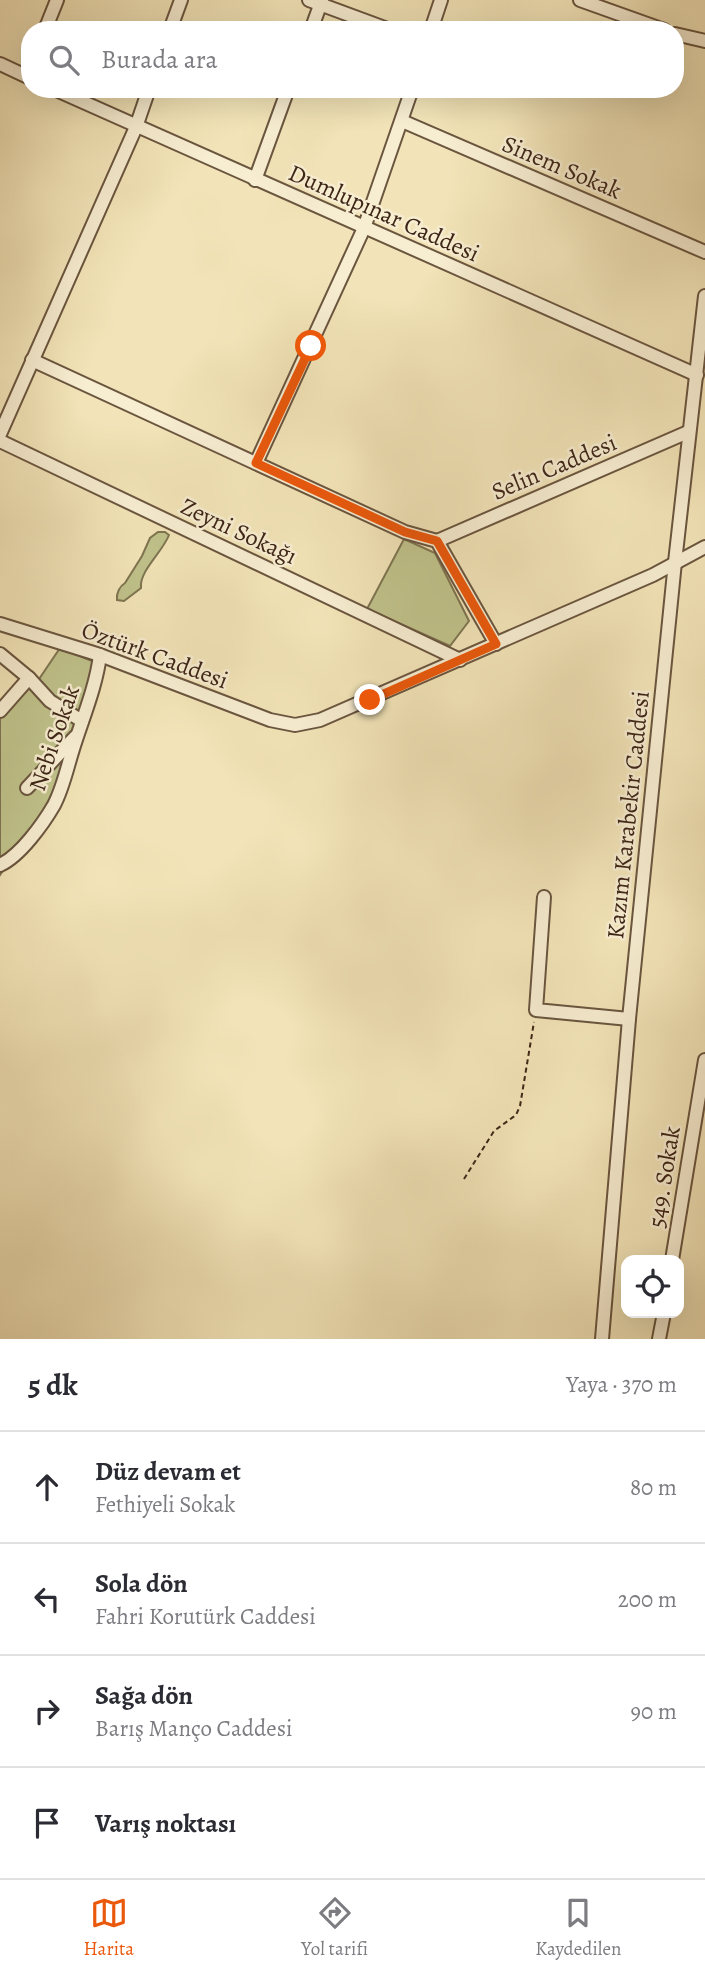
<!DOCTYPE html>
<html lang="tr">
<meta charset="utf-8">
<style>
body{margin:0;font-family:Alegreya,serif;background:#f2f2f3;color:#2b2b33}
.controls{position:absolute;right:21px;bottom:21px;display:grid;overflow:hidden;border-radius:14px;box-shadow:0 7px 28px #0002}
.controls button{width:63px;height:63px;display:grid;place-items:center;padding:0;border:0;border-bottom:2px solid #e1e1e2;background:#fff;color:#2b2b33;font:35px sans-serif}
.stop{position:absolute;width:21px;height:21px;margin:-16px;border:5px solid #ea580c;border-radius:50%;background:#fff}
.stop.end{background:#ea580c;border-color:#fff;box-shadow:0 2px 7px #0008}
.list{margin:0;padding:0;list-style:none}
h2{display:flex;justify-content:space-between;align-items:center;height:91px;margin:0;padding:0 28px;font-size:30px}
h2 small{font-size:23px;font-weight:400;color:#7c7c81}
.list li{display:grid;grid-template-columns:46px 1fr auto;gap:21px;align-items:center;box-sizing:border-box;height:112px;padding:0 28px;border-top:2px solid #e1e1e2}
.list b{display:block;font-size:26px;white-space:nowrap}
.list p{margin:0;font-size:23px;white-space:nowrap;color:#7c7c81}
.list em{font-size:23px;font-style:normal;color:#7c7c81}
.icon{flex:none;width:38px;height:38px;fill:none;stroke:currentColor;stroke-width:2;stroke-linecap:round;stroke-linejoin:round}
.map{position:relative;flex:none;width:705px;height:1339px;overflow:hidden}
.search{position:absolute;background:#fff;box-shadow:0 7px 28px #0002;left:21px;right:21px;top:21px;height:77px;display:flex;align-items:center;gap:18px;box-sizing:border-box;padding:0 24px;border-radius:28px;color:#7c7c81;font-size:26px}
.sheet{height:539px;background:#fff}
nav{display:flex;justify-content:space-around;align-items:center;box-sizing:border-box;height:98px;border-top:2px solid #e1e1e2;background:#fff;font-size:19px;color:#7c7c81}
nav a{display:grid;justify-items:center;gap:4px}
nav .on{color:#ea580c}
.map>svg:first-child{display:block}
</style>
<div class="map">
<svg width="705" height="1339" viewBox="0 0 705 1339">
<rect width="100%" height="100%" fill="#f2e4b8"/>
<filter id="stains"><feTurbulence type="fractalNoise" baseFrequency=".00286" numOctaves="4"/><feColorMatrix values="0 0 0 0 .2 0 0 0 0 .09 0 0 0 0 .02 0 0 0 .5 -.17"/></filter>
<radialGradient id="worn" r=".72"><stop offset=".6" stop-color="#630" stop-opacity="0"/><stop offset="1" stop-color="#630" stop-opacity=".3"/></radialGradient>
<g fill="#c0c28b" stroke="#7e7451" stroke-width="2">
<path d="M158,532H165L169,535C162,553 139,571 141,588L124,601L117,600C116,593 120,586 125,583L142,556L150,538Z"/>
<polygon points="404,539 435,553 469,621 450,646 367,609"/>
<polygon points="60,648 92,661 95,669 56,785 41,817 0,875 0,717 25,689 33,688"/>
</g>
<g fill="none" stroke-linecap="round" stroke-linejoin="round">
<defs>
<g id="minor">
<polyline points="309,0 390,30"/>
<polyline points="580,0 664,30"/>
<polyline points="45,30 57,0"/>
<polyline points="170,30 181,0"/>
<polyline points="311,30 322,0"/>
<polyline points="431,30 441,0"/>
<polyline points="675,34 705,41"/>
<polyline points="0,64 30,78"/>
<polyline points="54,89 697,375"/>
<polyline points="402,121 705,252"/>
<polyline points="255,180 288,89"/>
<polyline points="32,360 405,532 437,541 496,644"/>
<polyline points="0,434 136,127 149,89"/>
<polyline points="0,441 460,660"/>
<polyline points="256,463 364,228 412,89"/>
<polyline points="437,541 688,432"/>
<polyline points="0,624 100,655 270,720 295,725 320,720 653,575 705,547"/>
<polyline points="0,654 29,678 0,711"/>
<polyline points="29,678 50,701 82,721"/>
<polyline points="27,788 75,737"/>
<path d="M0,865C20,856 43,824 54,805C63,788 67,768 73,749C83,717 96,687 100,655"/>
<polyline points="544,897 536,1010 629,1019"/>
<polyline points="672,1260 705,1060"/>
<polyline points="602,1339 629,1019 675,562 705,296"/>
<polyline points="659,1339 664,1313"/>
</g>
</defs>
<use href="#minor" stroke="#6a553f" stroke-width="16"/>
<polyline stroke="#3d2517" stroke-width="2" stroke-dasharray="5 3.5" stroke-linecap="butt" points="464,1179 494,1131 516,1115 520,1106 534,1022"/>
<use href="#minor" stroke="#f7edd1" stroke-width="12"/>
</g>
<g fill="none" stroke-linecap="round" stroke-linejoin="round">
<polyline stroke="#ea580c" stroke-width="9" points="311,346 256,463 405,532 437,541 496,644 370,700"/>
</g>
<g text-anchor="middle" stroke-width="5" stroke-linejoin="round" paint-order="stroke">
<g font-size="24" fill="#3d2517" stroke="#f7edd1">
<text transform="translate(562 167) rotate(23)" y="8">Sinem Sokak</text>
<text transform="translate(384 213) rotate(24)" y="8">Dumlupınar Caddesi</text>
<text transform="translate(554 467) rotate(-23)" y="8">Selin Caddesi</text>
<text transform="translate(239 531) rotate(25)" y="8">Zeyni Sokağı</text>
<text transform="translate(155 655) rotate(20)" y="8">Öztürk Caddesi</text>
<text transform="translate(54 738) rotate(-71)" y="8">Nebi Sokak</text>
<text transform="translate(628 815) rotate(-84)" y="8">Kazım Karabekir Caddesi</text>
<text transform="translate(664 1177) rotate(-81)" y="8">549. Sokak</text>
</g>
</g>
<rect width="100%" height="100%" filter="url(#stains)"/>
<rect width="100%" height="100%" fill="url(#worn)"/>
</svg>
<div class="controls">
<button><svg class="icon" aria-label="locate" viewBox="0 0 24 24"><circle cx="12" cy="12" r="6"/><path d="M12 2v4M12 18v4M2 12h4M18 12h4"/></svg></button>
</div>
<div class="stop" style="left:311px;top:346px"></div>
<div class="stop end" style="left:370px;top:700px"></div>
<div class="search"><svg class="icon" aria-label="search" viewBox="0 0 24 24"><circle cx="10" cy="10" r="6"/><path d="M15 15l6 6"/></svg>Burada ara</div>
</div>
<section class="sheet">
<h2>5 dk<small>Yaya · 370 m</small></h2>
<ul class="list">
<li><svg class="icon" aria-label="ahead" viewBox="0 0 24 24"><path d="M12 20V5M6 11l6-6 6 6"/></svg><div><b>Düz devam et</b><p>Fethiyeli Sokak</p></div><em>80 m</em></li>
<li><svg class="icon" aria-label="left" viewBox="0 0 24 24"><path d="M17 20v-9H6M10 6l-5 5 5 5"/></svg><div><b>Sola dön</b><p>Fahri Korutürk Caddesi</p></div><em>200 m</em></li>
<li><svg class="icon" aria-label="right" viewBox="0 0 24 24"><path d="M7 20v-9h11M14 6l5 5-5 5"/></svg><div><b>Sağa dön</b><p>Barış Manço Caddesi</p></div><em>90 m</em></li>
<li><svg class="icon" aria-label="arrive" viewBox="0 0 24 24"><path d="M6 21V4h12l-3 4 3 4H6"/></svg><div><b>Varış noktası</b></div></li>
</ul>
</section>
<nav>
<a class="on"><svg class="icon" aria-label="map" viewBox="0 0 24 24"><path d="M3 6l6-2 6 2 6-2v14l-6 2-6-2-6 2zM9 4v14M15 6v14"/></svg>Harita</a>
<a><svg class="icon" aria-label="directions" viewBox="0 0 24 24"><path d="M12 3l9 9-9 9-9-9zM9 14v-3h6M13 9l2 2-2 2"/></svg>Yol tarifi</a>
<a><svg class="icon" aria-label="saved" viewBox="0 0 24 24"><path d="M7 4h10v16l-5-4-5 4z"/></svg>Kaydedilen</a>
</nav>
